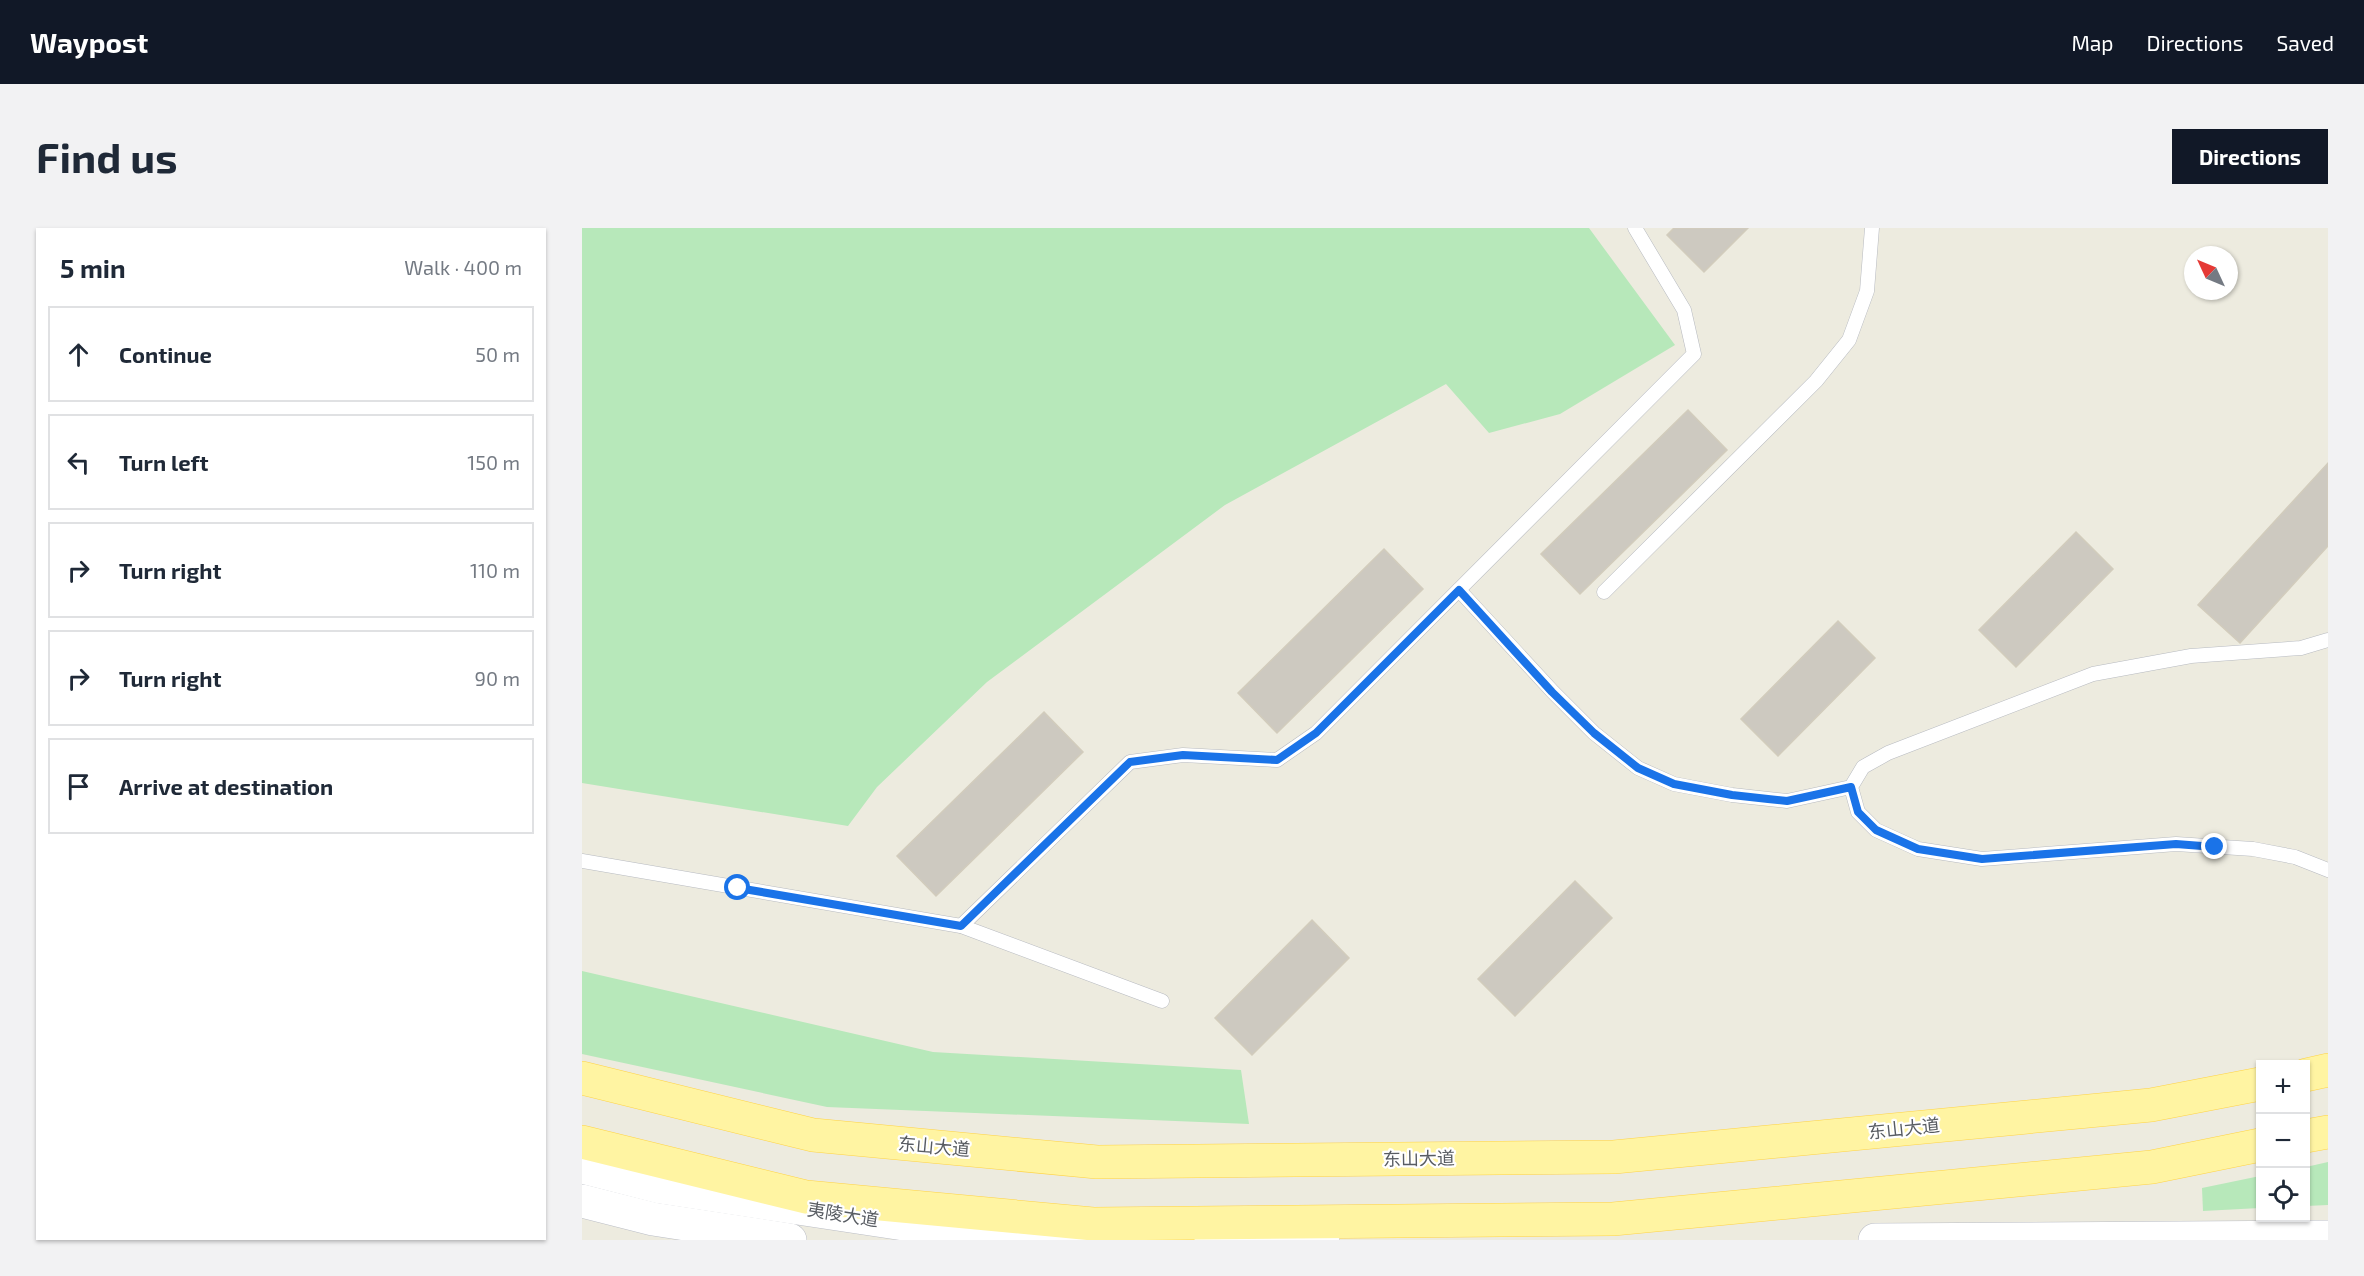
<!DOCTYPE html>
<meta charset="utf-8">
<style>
body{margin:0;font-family:"Exo 2","Noto Sans SC",sans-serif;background:#f2f2f3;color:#1f2937}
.controls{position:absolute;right:18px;bottom:18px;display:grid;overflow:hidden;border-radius:0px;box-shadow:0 2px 4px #0004}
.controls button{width:54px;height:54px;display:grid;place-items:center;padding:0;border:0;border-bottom:2px solid #e0e1e3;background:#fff;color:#1f2937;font:30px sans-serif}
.compass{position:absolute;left:1602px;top:18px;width:54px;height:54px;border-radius:50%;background:#fff;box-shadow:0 2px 4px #0004;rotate:314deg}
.stop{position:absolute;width:18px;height:18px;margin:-14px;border:4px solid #1a73e8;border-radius:50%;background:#fff}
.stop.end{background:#1a73e8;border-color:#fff;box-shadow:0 2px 6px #0008}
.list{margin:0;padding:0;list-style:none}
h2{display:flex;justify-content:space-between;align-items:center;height:78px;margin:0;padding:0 24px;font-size:26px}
h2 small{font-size:20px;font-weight:400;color:#747a83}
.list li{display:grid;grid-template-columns:39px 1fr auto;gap:18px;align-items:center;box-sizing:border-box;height:96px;margin:0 12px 12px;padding:0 12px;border:2px solid #e0e1e3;border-radius:0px}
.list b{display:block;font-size:22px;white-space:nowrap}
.list em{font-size:20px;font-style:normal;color:#747a83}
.icon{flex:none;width:33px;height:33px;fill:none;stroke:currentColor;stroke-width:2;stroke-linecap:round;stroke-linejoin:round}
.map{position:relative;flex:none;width:1746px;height:1012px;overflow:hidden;border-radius:0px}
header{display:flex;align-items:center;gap:36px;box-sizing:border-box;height:84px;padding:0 30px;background:#111827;color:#fff}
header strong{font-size:28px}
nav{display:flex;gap:33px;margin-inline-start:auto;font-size:21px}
.intro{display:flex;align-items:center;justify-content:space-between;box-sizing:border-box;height:144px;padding:0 36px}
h1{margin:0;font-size:42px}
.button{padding:15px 27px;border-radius:0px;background:#111827;color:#fff;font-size:21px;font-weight:700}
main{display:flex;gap:36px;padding:0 36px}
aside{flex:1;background:#fff;border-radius:0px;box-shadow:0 2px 4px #0004}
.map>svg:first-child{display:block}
</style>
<header>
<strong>Waypost</strong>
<nav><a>Map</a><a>Directions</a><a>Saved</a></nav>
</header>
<div class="intro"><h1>Find us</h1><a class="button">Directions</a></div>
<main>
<aside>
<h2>5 min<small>Walk · 400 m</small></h2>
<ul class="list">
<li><svg class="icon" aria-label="ahead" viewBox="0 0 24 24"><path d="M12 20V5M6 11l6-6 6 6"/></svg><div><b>Continue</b></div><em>50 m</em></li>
<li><svg class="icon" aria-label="left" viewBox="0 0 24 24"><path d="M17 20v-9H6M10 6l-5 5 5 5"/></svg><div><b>Turn left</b></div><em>150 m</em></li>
<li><svg class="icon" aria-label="right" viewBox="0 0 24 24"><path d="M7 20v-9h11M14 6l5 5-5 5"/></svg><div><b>Turn right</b></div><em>110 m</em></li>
<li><svg class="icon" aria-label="right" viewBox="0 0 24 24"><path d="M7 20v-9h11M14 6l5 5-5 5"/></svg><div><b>Turn right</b></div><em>90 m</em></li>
<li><svg class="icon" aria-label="arrive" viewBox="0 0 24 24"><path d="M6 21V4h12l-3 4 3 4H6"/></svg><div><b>Arrive at destination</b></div></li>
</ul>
</aside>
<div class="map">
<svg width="1746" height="1012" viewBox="0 0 1746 1012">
<rect width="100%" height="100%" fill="#edebdf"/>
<g fill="#b7e8ba">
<polygon points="0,0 1007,0 1093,117 978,186 907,205 864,156 643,277 405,454 295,559 266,598 0,555"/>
<polygon points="0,743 351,824 659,842 667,896 245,879 0,826"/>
<polygon points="1746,934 1746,977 1724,978 1724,939"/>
<polygon points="1678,948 1678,980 1621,983 1620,960"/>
</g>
<g fill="#cdc9c0" stroke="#d2ccbc" stroke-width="1.5">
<polygon points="1092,0 1166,0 1122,44 1085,7"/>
<polygon points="1106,182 1145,222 998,366 959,326"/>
<polygon points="1746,235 1746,318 1658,415 1616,377"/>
<polygon points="1494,304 1531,341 1434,439 1397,402"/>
<polygon points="802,321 841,361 695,505 656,465"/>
<polygon points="1256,393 1293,430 1196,528 1159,491"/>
<polygon points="462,484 501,524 354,668 315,628"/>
<polygon points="993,653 1030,690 933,788 896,751"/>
<polygon points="730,692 767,730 670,827 633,790"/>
</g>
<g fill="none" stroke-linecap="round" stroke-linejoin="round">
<defs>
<g id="service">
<polyline points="877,362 971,464 1012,505 1056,540 1092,556 1150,567 1205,573 1269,559"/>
<polyline points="1022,364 1234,153 1267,112 1285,63 1290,0"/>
<polyline points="1746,412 1719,420 1609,428 1511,446 1306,525 1281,539 1269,559 1276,584 1294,602 1336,621 1400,631 1594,616 1671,621 1713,629 1746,642"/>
<polyline points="0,633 379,698 580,773"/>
<polyline points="379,698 548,534 601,527 695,532 734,505 1112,126 1102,82 1053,0"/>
</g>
<g id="secondary">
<polyline points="0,939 78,959 388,1006 502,1008"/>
<polyline points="0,973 71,991 208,1012"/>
<polyline points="629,1010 741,1012"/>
<polyline points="1293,1012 1746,1009"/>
</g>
<g id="primary">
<polyline points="1724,847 1746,842"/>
<polyline points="0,850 231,907 515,934 1032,929 1569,877 1678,856"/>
<polyline points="1724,908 1746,904"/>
<polyline points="0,914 224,969 511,996 1031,991 1570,939 1678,917"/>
</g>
</defs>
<use href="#service" stroke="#b7bac0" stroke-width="15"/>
<use href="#secondary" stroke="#babdc5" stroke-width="34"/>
<use href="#primary" stroke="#ffd346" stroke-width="34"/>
<use href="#service" stroke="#fff" stroke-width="14"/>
<use href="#secondary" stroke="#fff" stroke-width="33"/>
<use href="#primary" stroke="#fff4a2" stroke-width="33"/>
</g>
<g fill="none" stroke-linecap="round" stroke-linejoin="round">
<polyline stroke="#1a73e8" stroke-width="8" points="156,660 379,698 548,534 601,527 695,532 734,505 877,362 970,464 1012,505 1056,540 1092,556 1150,567 1186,571 1205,573 1269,559 1276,584 1294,602 1336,621 1400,631 1594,616 1633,619"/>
</g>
<g text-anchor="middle" stroke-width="4.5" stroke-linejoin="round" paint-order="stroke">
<g font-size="18" fill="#585c62" stroke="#fff">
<text transform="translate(1322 901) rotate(-6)" y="6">东山大道</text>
<text transform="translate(352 919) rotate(5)" y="6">东山大道</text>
<text transform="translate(837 931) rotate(-1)" y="6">东山大道</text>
<text transform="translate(261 987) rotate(9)" y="6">夷陵大道</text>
</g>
</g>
</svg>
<div class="controls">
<button>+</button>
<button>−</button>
<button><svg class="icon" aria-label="locate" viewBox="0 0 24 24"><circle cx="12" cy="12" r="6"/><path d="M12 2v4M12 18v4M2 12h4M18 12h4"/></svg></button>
</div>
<svg class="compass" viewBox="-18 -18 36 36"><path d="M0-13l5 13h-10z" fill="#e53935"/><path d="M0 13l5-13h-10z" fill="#747a83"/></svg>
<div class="stop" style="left:156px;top:660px"></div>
<div class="stop end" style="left:1633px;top:619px"></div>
</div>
</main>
